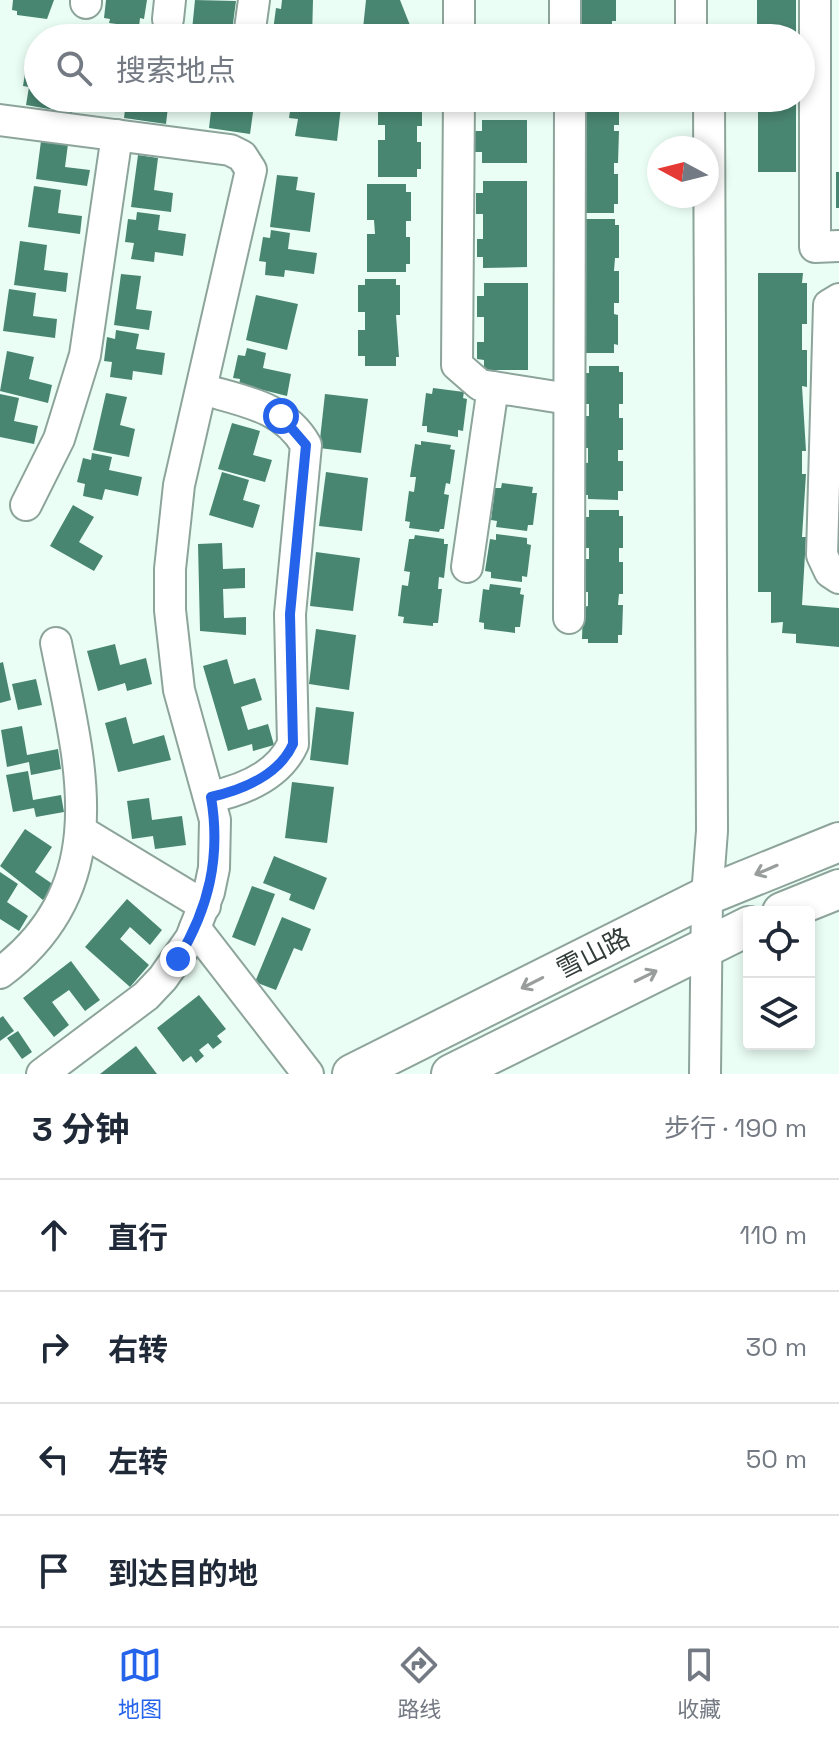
<!DOCTYPE html>
<html lang="zh">
<meta charset="utf-8">
<style>
body{margin:0;font-family:"Space Grotesk","Noto Sans SC",sans-serif;background:#f2f2f3;color:#1f2937}
.controls{position:absolute;right:24px;bottom:24px;display:grid;overflow:hidden;border-radius:8px;box-shadow:0 4px 12px #0003}
.controls button{width:72px;height:72px;display:grid;place-items:center;padding:0;border:0;border-bottom:2px solid #e0e1e3;background:#fff;color:#1f2937;font:40px sans-serif}
.compass{position:absolute;left:647px;top:136px;width:72px;height:72px;border-radius:50%;background:#fff;box-shadow:0 4px 12px #0003;rotate:277deg}
.stop{position:absolute;width:24px;height:24px;margin:-18px;border:6px solid #2563eb;border-radius:50%;background:#fff}
.stop.end{background:#2563eb;border-color:#fff;box-shadow:0 2px 8px #0008}
.list{margin:0;padding:0;list-style:none}
h2{display:flex;justify-content:space-between;align-items:center;height:104px;margin:0;padding:0 32px;font-size:34px}
h2 small{font-size:26px;font-weight:400;color:#747a83}
.list li{display:grid;grid-template-columns:52px 1fr auto;gap:24px;align-items:center;box-sizing:border-box;height:112px;padding:0 32px;border-top:2px solid #e0e1e3}
.list b{display:block;font-size:30px;white-space:nowrap}
.list em{font-size:26px;font-style:normal;color:#747a83}
.icon{flex:none;width:44px;height:44px;fill:none;stroke:currentColor;stroke-width:2;stroke-linecap:round;stroke-linejoin:round}
.map{position:relative;flex:none;width:839px;height:1074px;overflow:hidden}
.search{position:absolute;background:#fff;box-shadow:0 4px 12px #0003;left:24px;right:24px;top:24px;height:88px;display:flex;align-items:center;gap:20px;box-sizing:border-box;padding:0 28px;border-radius:44px;color:#747a83;font-size:30px}
.sheet{height:552px;background:#fff}
nav{display:flex;justify-content:space-around;align-items:center;box-sizing:border-box;height:112px;border-top:2px solid #e0e1e3;background:#fff;font-size:22px;color:#747a83}
nav a{display:grid;justify-items:center;gap:4px}
nav .on{color:#2563eb}
.map>svg:first-child{display:block}
</style>
<div class="map">
<svg width="839" height="1074" viewBox="0 0 839 1074">
<rect width="100%" height="100%" fill="#ebfef6"/>
<g fill="#498671">
<polygon points="13,0 54,0 47,19 17,15 17,11 12,10"/>
<polygon points="106,0 147,0 144,19 140,18 139,27 109,23 110,19 104,18"/>
<polygon points="195,0 236,1 232,31 228,31 227,38 197,35 197,31 192,30"/>
<polygon points="282,0 313,0 312,38 272,38 276,8 281,9"/>
<polygon points="366,0 400,0 415,38 362,38"/>
<polygon points="576,0 616,0 616,21 612,21 612,30 582,30 582,26 576,26"/>
<rect x="757" y="0" width="39" height="38"/>
<polygon points="36,46 38,98 74,98 72,113 26,105 29,87 23,86 27,61 34,62"/>
<polygon points="118,98 169,98 166,124 124,118 126,101"/>
<polygon points="204,98 255,98 250,134 209,128 211,111 203,110"/>
<polygon points="292,98 342,98 337,141 295,136 298,119 289,118"/>
<polygon points="378,98 422,98 422,126 417,126 417,142 421,142 421,169 417,169 417,177 378,177 378,140 385,140 385,125 378,125"/>
<rect x="758" y="98" width="38" height="74"/>
<polygon points="584,103 615,103 615,109 619,109 619,125 614,125 614,131 619,131 618,163 614,163 614,174 618,174 618,204 614,204 614,213 584,213"/>
<polygon points="482,120 527,120 527,163 482,163 482,152 475,152 475,131 482,131"/>
<polygon points="41,141 68,144 65,167 90,170 87,186 36,179"/>
<polygon points="138,155 158,158 154,190 173,193 171,212 131,207"/>
<rect x="836" y="172" width="3" height="36"/>
<polygon points="277,175 298,177 296,190 315,193 310,232 270,227"/>
<polygon points="483,181 527,181 527,267 483,268 483,257 477,257 477,239 483,239 483,214 476,214 476,193 483,193"/>
<polygon points="367,184 406,184 406,192 411,192 411,221 406,221 406,237 410,237 410,264 406,264 406,272 367,272 367,234 375,234 374,220 367,220"/>
<polygon points="34,186 61,190 58,213 82,216 80,234 28,227"/>
<polygon points="137,212 160,215 158,230 186,234 183,256 155,252 154,262 131,259 134,243 125,242 128,219 136,220"/>
<polygon points="585,219 615,219 615,225 619,225 619,258 615,258 614,271 619,271 619,303 614,303 614,314 618,315 618,345 614,344 614,353 584,353"/>
<polygon points="271,230 290,233 288,249 317,253 314,274 285,270 284,277 265,275 266,262 259,261 263,237 270,238"/>
<polygon points="20,241 47,245 44,270 68,273 66,292 14,285"/>
<polygon points="758,273 803,273 802,283 807,283 807,324 802,324 802,350 807,350 807,387 802,386 806,451 802,451 802,474 806,474 802,537 806,537 802,605 839,608 839,647 796,643 796,634 782,633 783,622 771,623 771,592 758,592"/>
<polygon points="121,274 141,276 136,309 152,311 149,330 114,325"/>
<polygon points="365,279 396,279 396,285 400,285 400,315 396,315 399,357 396,357 396,366 365,366 365,356 358,356 358,330 365,330 365,312 358,312 358,285 365,285"/>
<polygon points="484,283 528,283 528,370 484,370 484,360 477,359 477,342 484,342 484,317 477,317 477,296 484,296"/>
<polygon points="9,289 36,293 33,316 57,319 55,338 3,331"/>
<polygon points="256,295 298,304 287,350 246,340"/>
<polygon points="116,330 139,334 136,349 165,353 162,375 133,371 132,380 110,377 112,362 104,361 107,337 115,339"/>
<polygon points="247,348 266,353 263,368 291,374 287,396 259,389 257,396 238,392 240,379 233,378 238,355 245,356"/>
<polygon points="7,351 34,357 29,379 52,385 48,403 0,391"/>
<polygon points="589,366 619,366 619,372 623,372 623,404 619,404 619,418 623,418 623,450 618,450 618,461 623,461 623,491 618,491 618,500 588,499 588,495 583,495 583,462 588,463 588,448 583,448 583,416 589,416 589,404 583,404 583,373 589,373"/>
<polygon points="433,388 464,392 463,398 467,399 463,431 458,430 458,437 427,432 427,426 422,426 426,393 432,394"/>
<polygon points="106,393 127,397 120,425 135,429 129,457 93,450"/>
<polygon points="0,394 19,398 14,421 38,426 34,444 0,437"/>
<polygon points="325,394 368,399 361,453 319,448"/>
<polygon points="232,423 260,431 253,455 272,460 265,482 218,469"/>
<polygon points="421,441 451,445 450,449 455,450 450,484 446,483 444,494 449,495 444,529 440,529 439,532 409,528 410,522 405,521 409,491 414,492 416,477 410,477 415,444 421,445"/>
<polygon points="92,453 112,457 109,470 142,477 138,496 105,489 102,500 83,496 85,484 77,482 83,458 91,460"/>
<polygon points="222,472 249,480 243,500 260,505 253,528 209,515"/>
<polygon points="326,472 368,478 362,531 319,526"/>
<polygon points="502,483 533,487 532,493 537,493 533,525 528,525 527,531 496,527 497,521 491,520 495,488 501,488"/>
<polygon points="73,505 94,517 79,542 103,556 94,571 50,546"/>
<polygon points="589,510 619,510 619,516 623,516 623,548 619,548 619,562 623,562 623,594 619,594 618,605 623,605 622,635 618,635 618,643 588,643 588,639 582,639 583,607 588,606 588,592 583,592 583,559 589,559 589,548 583,548 583,517 589,517"/>
<polygon points="496,534 527,538 527,544 531,545 527,577 522,576 522,582 491,578 491,572 485,571 490,539 496,540"/>
<polygon points="415,535 444,539 444,544 448,544 444,578 439,577 438,589 442,589 438,623 433,623 433,626 403,623 404,617 398,616 402,585 408,586 410,572 404,571 409,539 414,539"/>
<polygon points="222,543 223,569 245,568 245,588 223,589 224,618 246,617 246,635 200,631 198,544"/>
<polygon points="316,552 360,558 353,611 310,606"/>
<polygon points="490,584 521,588 520,594 524,595 520,627 515,627 515,633 484,629 484,623 479,622 483,589 489,590"/>
<polygon points="316,629 356,635 349,690 309,684"/>
<polygon points="115,644 120,665 146,658 152,684 127,691 125,683 98,691 87,651"/>
<polygon points="227,659 234,684 255,678 262,700 241,707 248,730 268,724 274,745 253,751 252,744 228,751 203,666"/>
<polygon points="3,662 11,700 0,703 0,663"/>
<polygon points="36,679 42,705 18,710 12,684"/>
<polygon points="316,707 354,712 348,765 310,760"/>
<polygon points="126,717 133,744 164,735 171,760 118,772 105,723"/>
<polygon points="22,726 27,755 58,749 61,769 31,775 29,762 7,767 1,730"/>
<polygon points="28,771 33,800 61,795 64,812 36,817 34,808 13,812 6,775"/>
<polygon points="292,782 334,787 327,843 285,838"/>
<polygon points="149,798 152,820 182,816 186,845 155,849 153,836 132,839 127,801"/>
<polygon points="25,829 52,847 35,872 54,885 43,900 0,866"/>
<polygon points="274,856 327,878 314,910 289,900 291,894 263,883"/>
<polygon points="0,872 18,884 7,902 28,916 19,931 0,919"/>
<polygon points="252,886 275,894 255,946 232,937"/>
<polygon points="127,899 162,930 150,945 130,927 120,939 149,965 130,987 85,947"/>
<polygon points="282,917 311,929 302,951 294,948 276,990 255,982"/>
<polygon points="71,961 100,1000 85,1011 69,990 52,1002 69,1025 54,1037 23,998"/>
<polygon points="199,995 226,1029 217,1036 222,1042 213,1049 208,1043 199,1050 204,1056 196,1063 191,1056 183,1062 157,1028"/>
<polygon points="3,1016 14,1031 0,1041 0,1018"/>
<polygon points="18,1031 32,1052 22,1059 7,1038"/>
<polygon points="136,1046 157,1074 100,1074"/>
</g>
<g fill="none" stroke-linecap="round" stroke-linejoin="round">
<defs>
<g id="minor">
<polyline points="691,0 691,38"/>
<polyline points="815,0 815,247 839,246"/>
<polyline points="86,3 86,0"/>
<polyline points="168,19 170,0"/>
<polyline points="250,29 254,0"/>
<polyline points="459,38 459,0"/>
<polyline points="565,38 565,0"/>
<polyline points="459,98 457,365 480,385 569,399"/>
<polyline points="0,120 230,150 242,156 251,170 179,485 170,569 170,610 179,690 215,820 214,868 209,892 191,938 163,978 146,996 42,1074"/>
<polyline points="839,299 829,305 822,555 830,572 839,578"/>
<path d="M202,389C242,401 284,406 306,445L290,614L293,744C279,775 243,790 211,797"/>
<polyline points="26,505 59,439 85,355 117,135"/>
<polyline points="467,567 493,387"/>
<polyline points="569,618 570,98"/>
<polyline points="81,831 205,906"/>
<polyline points="195,928 308,1074"/>
<path d="M0,973C117,885 80,764 56,643"/>
<polyline points="705,1074 707,896 712,831 709,98"/>
</g>
<g id="major">
<polyline points="782,912 839,889"/>
<polyline points="352,1074 713,893 839,842"/>
<polyline points="451,1074 749,926"/>
</g>
</defs>
<use href="#minor" stroke="#8da49b" stroke-width="34"/>
<use href="#major" stroke="#8da49b" stroke-width="42"/>
<use href="#minor" stroke="#fff" stroke-width="30"/>
<use href="#major" stroke="#fff" stroke-width="38"/>
</g>
<defs><path id="oneway-shaft" d="M-6 0H5M1.5-3L5.5 0L1.5 3" fill="none" stroke-width="1.6" stroke-linecap="round" stroke-linejoin="round" transform="scale(2)"/></defs>
<g stroke="#999e9c">
<use href="#oneway-shaft" transform="translate(766 870) rotate(157)"/>
<use href="#oneway-shaft" transform="translate(646 976) rotate(-26)"/>
<use href="#oneway-shaft" transform="translate(532 983) rotate(153)"/>
</g>
<g fill="none" stroke-linecap="round" stroke-linejoin="round">
<path stroke="#2563eb" stroke-width="10" d="M178,959C209,908 221,857 211,797C242,790 279,775 293,744L290,614L306,445L281,416"/>
</g>
<g text-anchor="middle" stroke-width="8" stroke-linejoin="round" paint-order="stroke">
<g font-size="26" fill="#333d39" stroke="#fff">
<text transform="translate(593 953) rotate(-27)" y="9">雪山路</text>
</g>
</g>
</svg>
<div class="controls">
<button><svg class="icon" aria-label="locate" viewBox="0 0 24 24"><circle cx="12" cy="12" r="6"/><path d="M12 2v4M12 18v4M2 12h4M18 12h4"/></svg></button>
<button><svg class="icon" aria-label="layers" viewBox="0 0 24 24"><path d="M12 4l9 5-9 5-9-5zM3 14l9 5 9-5"/></svg></button>
</div>
<svg class="compass" viewBox="-18 -18 36 36"><path d="M0-13l5 13h-10z" fill="#e53935"/><path d="M0 13l5-13h-10z" fill="#747a83"/></svg>
<div class="stop" style="left:281px;top:416px"></div>
<div class="stop end" style="left:178px;top:959px"></div>
<div class="search"><svg class="icon" aria-label="search" viewBox="0 0 24 24"><circle cx="10" cy="10" r="6"/><path d="M15 15l6 6"/></svg>搜索地点</div>
</div>
<section class="sheet">
<h2>3 分钟<small>步行 · 190 m</small></h2>
<ul class="list">
<li><svg class="icon" aria-label="ahead" viewBox="0 0 24 24"><path d="M12 20V5M6 11l6-6 6 6"/></svg><div><b>直行</b></div><em>110 m</em></li>
<li><svg class="icon" aria-label="right" viewBox="0 0 24 24"><path d="M7 20v-9h11M14 6l5 5-5 5"/></svg><div><b>右转</b></div><em>30 m</em></li>
<li><svg class="icon" aria-label="left" viewBox="0 0 24 24"><path d="M17 20v-9H6M10 6l-5 5 5 5"/></svg><div><b>左转</b></div><em>50 m</em></li>
<li><svg class="icon" aria-label="arrive" viewBox="0 0 24 24"><path d="M6 21V4h12l-3 4 3 4H6"/></svg><div><b>到达目的地</b></div></li>
</ul>
</section>
<nav>
<a class="on"><svg class="icon" aria-label="map" viewBox="0 0 24 24"><path d="M3 6l6-2 6 2 6-2v14l-6 2-6-2-6 2zM9 4v14M15 6v14"/></svg>地图</a>
<a><svg class="icon" aria-label="directions" viewBox="0 0 24 24"><path d="M12 3l9 9-9 9-9-9zM9 14v-3h6M13 9l2 2-2 2"/></svg>路线</a>
<a><svg class="icon" aria-label="saved" viewBox="0 0 24 24"><path d="M7 4h10v16l-5-4-5 4z"/></svg>收藏</a>
</nav>
